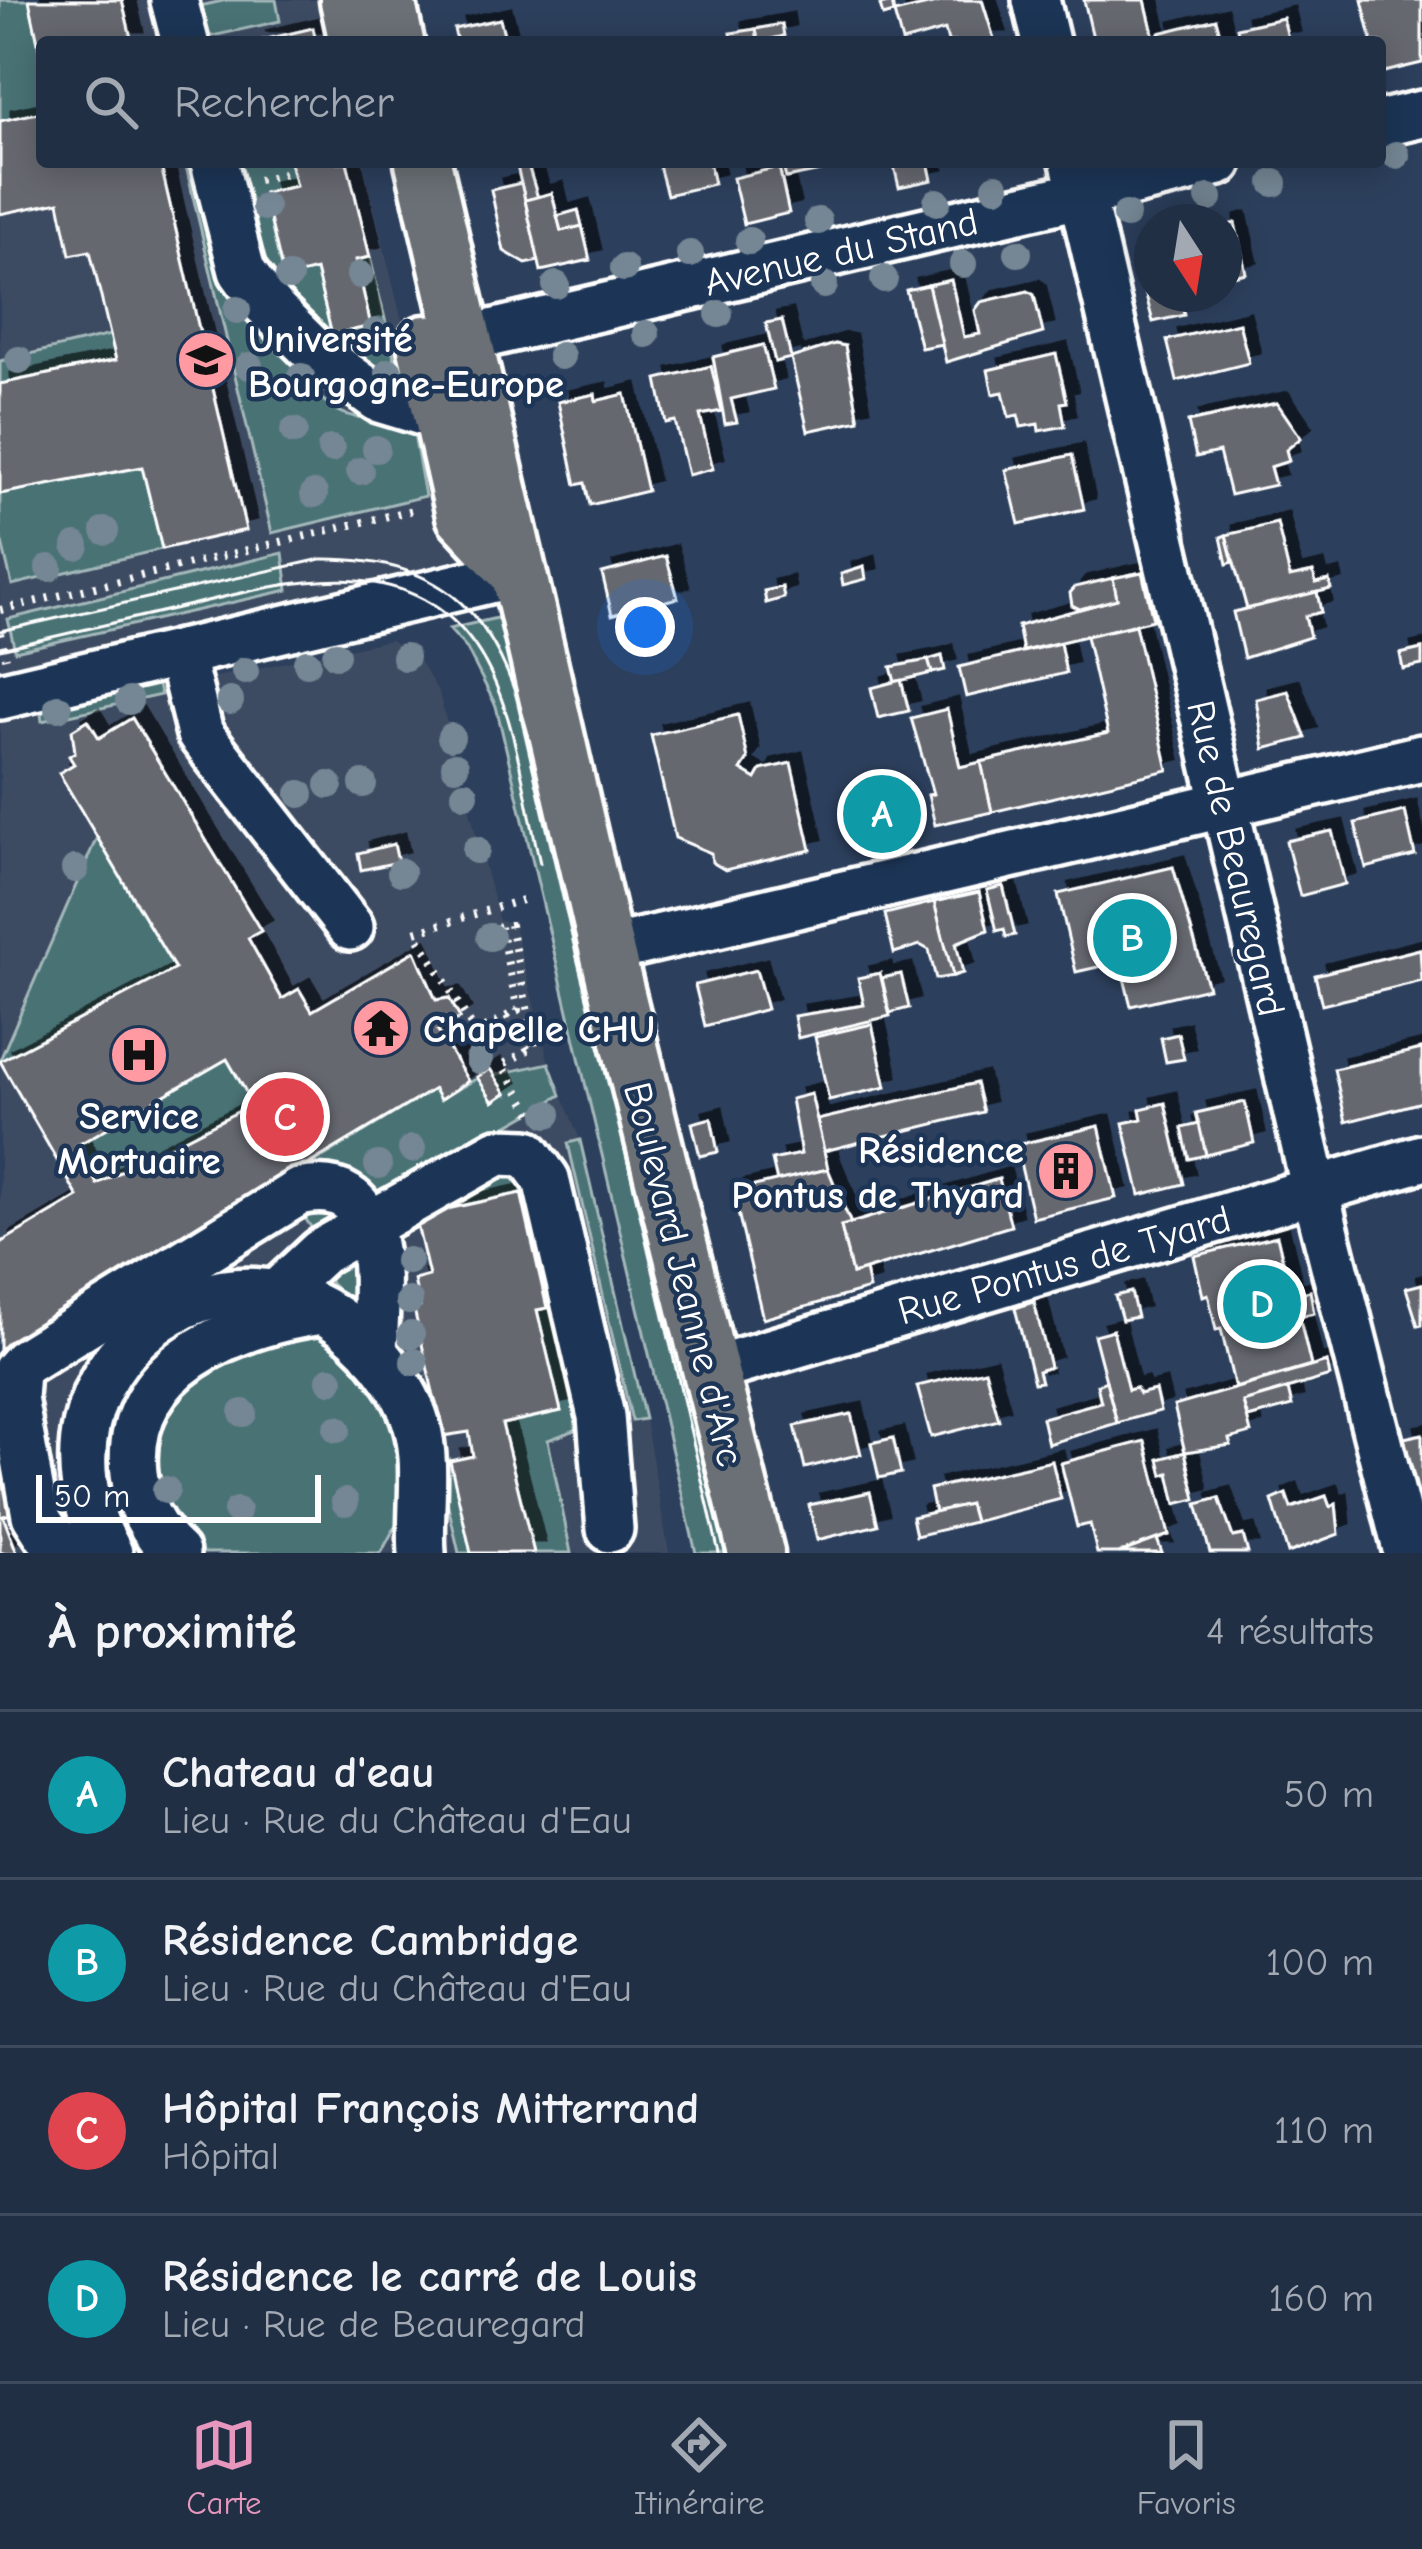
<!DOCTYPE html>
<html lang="fr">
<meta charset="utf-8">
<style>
body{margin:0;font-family:"Comic Neue",sans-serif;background:#29374c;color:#f1f3f6}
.compass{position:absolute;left:1134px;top:204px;width:108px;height:108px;border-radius:50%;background:#212f45;box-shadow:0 6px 30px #0003;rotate:168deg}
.scale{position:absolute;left:36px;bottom:30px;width:285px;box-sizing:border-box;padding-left:12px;border:6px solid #fff;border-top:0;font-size:33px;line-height:42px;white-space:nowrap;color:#fff;-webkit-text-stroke:9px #1d3557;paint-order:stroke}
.you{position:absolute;left:645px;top:627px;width:42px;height:42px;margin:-30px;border:9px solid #fff;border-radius:50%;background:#1a73e8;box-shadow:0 0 0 18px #1a73e833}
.badge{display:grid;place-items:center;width:78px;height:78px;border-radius:50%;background:#e797bd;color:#fff;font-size:39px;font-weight:700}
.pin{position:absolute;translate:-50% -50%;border:6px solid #fff;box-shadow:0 3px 12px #0006}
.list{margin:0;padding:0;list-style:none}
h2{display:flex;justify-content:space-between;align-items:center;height:156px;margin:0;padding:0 48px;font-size:51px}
h2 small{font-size:39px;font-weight:400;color:#a2a9b3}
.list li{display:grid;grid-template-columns:78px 1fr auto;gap:36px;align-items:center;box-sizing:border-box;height:168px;padding:0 48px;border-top:3px solid #3e4a5e}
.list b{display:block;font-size:45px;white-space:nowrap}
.list p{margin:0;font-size:39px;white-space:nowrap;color:#a2a9b3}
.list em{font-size:39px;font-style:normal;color:#a2a9b3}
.icon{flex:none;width:66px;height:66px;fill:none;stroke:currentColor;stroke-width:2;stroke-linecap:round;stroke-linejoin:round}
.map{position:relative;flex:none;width:1422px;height:1553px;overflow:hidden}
.search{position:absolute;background:#212f45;box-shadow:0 6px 30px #0003;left:36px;right:36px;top:36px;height:132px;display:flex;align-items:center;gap:30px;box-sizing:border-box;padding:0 42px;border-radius:12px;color:#a2a9b3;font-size:45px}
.sheet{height:828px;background:#212f45}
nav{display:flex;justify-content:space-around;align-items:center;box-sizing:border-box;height:168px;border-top:3px solid #3e4a5e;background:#212f45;font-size:33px;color:#a2a9b3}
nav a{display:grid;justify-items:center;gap:6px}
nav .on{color:#e797bd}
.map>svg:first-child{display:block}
</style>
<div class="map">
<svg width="1422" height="1553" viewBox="0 0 1422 1553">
<defs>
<filter id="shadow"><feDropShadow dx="11" dy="-11" stdDeviation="0" flood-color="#0009"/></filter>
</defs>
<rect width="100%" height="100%" fill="#2c3f5c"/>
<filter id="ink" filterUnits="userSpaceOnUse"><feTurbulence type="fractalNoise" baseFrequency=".00833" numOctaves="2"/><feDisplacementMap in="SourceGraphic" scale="24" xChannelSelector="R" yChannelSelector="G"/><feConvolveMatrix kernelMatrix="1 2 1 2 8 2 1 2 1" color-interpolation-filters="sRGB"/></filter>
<g filter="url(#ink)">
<g fill="#3d4b62">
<polygon points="0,0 323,0 333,42 42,42 42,162 363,162 460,558 0,680"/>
<polygon points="390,640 415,654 439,693 499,921 513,922 549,1063 580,1140 645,1419 669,1553 0,1553 0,723"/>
</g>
<g fill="#4a7275" stroke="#a4b8ba" stroke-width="3">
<polygon points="0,0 29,0 42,61 42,112 0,121"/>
<polygon points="227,0 276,0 280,21 199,39 191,8"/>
<path d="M185,162H199C231,246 258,346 330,406C349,422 387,419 411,418L425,496L272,533Z"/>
<polygon points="228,162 290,162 296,186 264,193 283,277 316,270 332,335 356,260 370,257 404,398 266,283"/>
<polygon points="110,335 116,360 0,385 0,361"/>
<polygon points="142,467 162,549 12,585 0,534 0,494"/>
<polygon points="283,553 288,590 15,651 8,619"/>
<polygon points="497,618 511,635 733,1553 696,1553 496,706 467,649 449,629"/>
<polygon points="156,680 161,695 42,721 40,706"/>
<polygon points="97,837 175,969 0,1061 0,1060"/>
<polygon points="227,1059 253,1104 97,1184 76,1146"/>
<polygon points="549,1063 561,1095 316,1235 282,1182 434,1089 440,1099 478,1078 505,1093 494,1075"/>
<polygon points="580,1140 645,1419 632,1421 568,1143"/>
<polygon points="506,1168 523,1176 530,1201 578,1429 548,1440 571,1553 534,1553 502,1424 561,1411 537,1310 547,1307 521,1194 415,1216"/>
<polygon points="365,1255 371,1322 320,1273"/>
<polygon points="291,1326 318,1328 394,1398 409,1501 381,1553 188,1553 149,1474 162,1416 200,1373"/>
<polygon points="450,1461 471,1553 459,1553 442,1479"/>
</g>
<g fill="#666870" stroke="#fff" stroke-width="3" fill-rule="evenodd" filter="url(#shadow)">
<polygon points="29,0 122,0 132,42 42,42 42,61"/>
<polygon points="949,0 982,0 995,42 948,42 945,30 902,42 894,13"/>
<polygon points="1084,0 1145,0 1155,42 1094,42"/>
<polygon points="1362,0 1422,0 1422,63 1380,73 1380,42 1372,42"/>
<polygon points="892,2 894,13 883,16 880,5"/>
<polygon points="1283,18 1289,42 1240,42 1237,28"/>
<polygon points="500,19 506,42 457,42 454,29"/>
<polygon points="1216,19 1222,42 1161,42 1159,33"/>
<polygon points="782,24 784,36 758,42 756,29"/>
<polygon points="313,28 316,42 254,42"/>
<polygon points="756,29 758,42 733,42 731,33"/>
<polygon points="42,112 42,162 160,162 246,530 162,549 142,467 0,494 0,384 116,360 90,251 70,255 59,202 0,214 0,121"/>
<polygon points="290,162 347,162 370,257 356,260 371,326 332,335 316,270 284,278 264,193 296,186"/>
<polygon points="516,162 527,162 538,198 525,200"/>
<polygon points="658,162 709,162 714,184 667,195"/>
<polygon points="782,162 855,162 856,164 786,178"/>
<polygon points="893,162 928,162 932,180 899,187"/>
<polygon points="779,167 789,213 744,224 733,178"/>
<polygon points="521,183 539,261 526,264 504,251 491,190"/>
<polygon points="552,193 561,231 582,226 590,260 541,271 525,200"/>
<polygon points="578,210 582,226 561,231 557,216"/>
<polygon points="1235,223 1246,273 1224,278 1224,226"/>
<polygon points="1152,271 1152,294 1193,294 1181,299 1184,315 1153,322 1140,273"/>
<polygon points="951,280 964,337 980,334 975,310 981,302 1028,291 1034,295 1043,333 946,362 928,285"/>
<polygon points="928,285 942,344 921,348 906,290"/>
<polygon points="782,320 791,358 775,362 766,323"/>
<polygon points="1239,323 1249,363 1177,381 1167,340"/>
<polygon points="835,344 845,346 859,420 808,431 791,358"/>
<polygon points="763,345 774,389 731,399 737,422 725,424 713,357"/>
<polygon points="1056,354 1067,402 1061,403 1065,426 1039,431 1038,424 1021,427 1018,415 1009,417 1003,392 993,394 988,370"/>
<polygon points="711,366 722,411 700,415 713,469 688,475 675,421 666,423 657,379"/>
<polygon points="595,394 596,401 625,394 647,491 590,505 585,483 576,485 558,402"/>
<polygon points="1277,403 1301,438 1286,450 1289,461 1270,467 1275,485 1230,495 1219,452 1196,457 1188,422"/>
<polygon points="1072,455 1084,509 1019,524 1006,470"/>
<polygon points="1277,523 1290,577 1313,572 1316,583 1329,580 1331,589 1247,609 1226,535"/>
<polygon points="1226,535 1233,562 1227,564 1221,537"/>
<polygon points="666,556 678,598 612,615 602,573"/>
<polygon points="864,567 866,579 843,585 841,574"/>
<polygon points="1142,572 1153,620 1023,651 1018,626 1117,599 1113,578"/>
<polygon points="1113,578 1117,599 1080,609 1072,605 1070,593 1075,587"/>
<polygon points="782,587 784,598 766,603 764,591"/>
<polygon points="1317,592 1321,612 1305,616 1310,637 1244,658 1233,612"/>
<polygon points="1135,625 1168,770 992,812 981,762 1108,733 1086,636"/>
<polygon points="1060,643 1066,673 966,697 959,667"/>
<polygon points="1422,649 1422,665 1403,669 1400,654"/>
<polygon points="942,656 945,670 932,673 928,660"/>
<polygon points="928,660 932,673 895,682 891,667"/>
<polygon points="901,680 909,711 878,718 871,688"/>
<polygon points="1288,691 1306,738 1264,749 1256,699"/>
<polygon points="947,709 960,767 981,762 992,812 935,825 928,795 933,794 911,718"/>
<polygon points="738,715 748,759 741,770 756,779 761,770 791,763 811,850 725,870 712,862 711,853 675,838 651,735"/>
<path d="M132,718L261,931L248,938L282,999L299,989L312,1011L415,951L436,1000L449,998L460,1018L438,1031L468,1081L440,1100L434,1089L0,1349V1243L78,1197L0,1061L175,969L59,773L74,764L69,756L75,752L72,730L88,720L99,738ZM227,1059L253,1104L97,1184L76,1146Z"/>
<polygon points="892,806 896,817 871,822 869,811"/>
<polygon points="1405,811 1415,855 1366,868 1355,823"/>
<polygon points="1332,831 1345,884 1300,896 1286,841"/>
<polygon points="394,844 398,862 361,870 358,853"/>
<polygon points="1173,867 1208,988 1131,1006 1120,962 1076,972 1058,894"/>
<polygon points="1003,886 1015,935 1006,937 1004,929 997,931 987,890"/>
<polygon points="979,892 988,930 956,943 963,973 953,976 934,902"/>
<polygon points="934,902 953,976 936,979 929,950 920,945 894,953 885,914"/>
<polygon points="1420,949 1422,981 1322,1005 1315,975"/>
<polygon points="756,970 767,1009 705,1026 695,985"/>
<polygon points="880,973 890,1016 798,1038 794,1016 864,1005 858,978"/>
<polygon points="901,974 909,1008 890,1013 882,978"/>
<polygon points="872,1024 886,1087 829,1100 815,1037"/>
<polygon points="1178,1034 1184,1059 1166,1062 1161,1038"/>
<polygon points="1422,1049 1422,1102 1346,1122 1334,1069"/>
<polygon points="490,1069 506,1093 493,1102 477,1077"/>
<polygon points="976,1083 983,1112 824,1151 817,1120"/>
<polygon points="811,1094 828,1169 777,1181 772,1160 801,1154 791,1099"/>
<polygon points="1245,1102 1254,1143 1206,1155 1196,1113"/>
<polygon points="1165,1103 1184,1184 1140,1195 1123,1123 1142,1119 1140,1109"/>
<polygon points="711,1118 718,1152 700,1156 692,1123"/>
<polygon points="1199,1124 1206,1155 1189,1159 1182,1128"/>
<polygon points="1099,1126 1116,1198 1033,1218 1016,1145"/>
<polygon points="828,1169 851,1224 841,1226 852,1274 865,1270 869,1289 763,1319 733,1191"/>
<polygon points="999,1179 1011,1226 852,1274 841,1226"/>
<polygon points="521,1193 547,1308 537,1310 561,1411 502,1424 534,1553 471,1553 450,1461 473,1456 469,1432 443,1436 414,1309 420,1307 414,1280 429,1276 415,1216"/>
<polygon points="1277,1236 1291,1295 1310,1291 1314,1313 1299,1316 1311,1366 1235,1388 1221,1329 1216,1330 1208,1294 1203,1296 1194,1256"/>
<polygon points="1422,1284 1422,1325 1418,1326 1406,1288"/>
<polygon points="1131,1292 1137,1317 1122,1320 1115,1296"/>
<polygon points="1034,1302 1050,1367 1038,1371 1041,1382 1034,1383 1015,1308"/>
<polygon points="1113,1330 1128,1390 1136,1388 1139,1394 1155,1390 1160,1411 1117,1423 1094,1335"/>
<polygon points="1327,1362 1330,1376 1243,1402 1251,1433 1229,1439 1231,1445 1185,1452 1174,1406"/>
<polygon points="985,1370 999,1420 931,1437 917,1386"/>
<polygon points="1106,1381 1117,1423 1048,1444 1042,1418 1101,1402 1097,1385"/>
<polygon points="1288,1389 1292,1406 1248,1418 1243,1402"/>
<polygon points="851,1414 861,1454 805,1468 795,1426"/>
<polygon points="1422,1434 1422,1493 1417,1495 1404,1438"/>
<polygon points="893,1438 901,1473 879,1478 871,1443"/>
<polygon points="1145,1441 1169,1535 1119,1553 1097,1553 1090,1524 1077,1527 1061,1463"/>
<polygon points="1185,1452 1196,1499 1176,1504 1169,1473 1163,1475 1159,1459"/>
<polygon points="1052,1461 1061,1499 974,1522 969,1504 935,1512 930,1489"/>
<polygon points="28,1472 32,1509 3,1516 17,1553 0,1553 0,1476"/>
<polygon points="870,1492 878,1525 817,1540 809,1505"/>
<polygon points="1286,1494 1291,1508 1326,1496 1330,1507 1336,1504 1339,1534 1288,1553 1272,1500"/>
<polygon points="1219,1498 1233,1537 1243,1535 1248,1553 1210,1553 1197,1504"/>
<polygon points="969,1504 974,1522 916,1536 912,1517"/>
<polygon points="1157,1539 1162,1553 1119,1553"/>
</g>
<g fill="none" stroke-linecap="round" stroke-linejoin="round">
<defs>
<g id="minor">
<polyline points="174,0 185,42"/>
<polyline points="1036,0 1046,42"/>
<polyline points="1380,124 1422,114"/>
<polyline points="214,162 242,271 266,304 317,354 379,399 442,418"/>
<polyline points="1074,162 1315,1190 1407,1553"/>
<polyline points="462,340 1219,162"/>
<polyline points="180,653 200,734 350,927"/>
<polyline points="0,696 518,573"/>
<polyline points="606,950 1422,758"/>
<polyline points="278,1292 321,1252 498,1152 527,1153 546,1179 601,1416 610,1529"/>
<polyline points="707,1371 1422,1158"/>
<path d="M73,1553L47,1534L35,1515L14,1398L16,1371L24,1362L299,1192C395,1171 375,1295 374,1353"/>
<path d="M109,1553C6,1373 230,1198 370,1348C390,1370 409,1397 417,1426C428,1464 419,1513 422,1553"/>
<path d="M176,1553C153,1533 137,1503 134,1473C123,1365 234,1324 321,1311"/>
</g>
<g id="major">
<polyline points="348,0 357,42"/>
<polyline points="387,0 396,42"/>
<polyline points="423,162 606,950 756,1553"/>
<polyline points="425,343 464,515 516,571"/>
</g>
</defs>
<use href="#minor" stroke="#fff" stroke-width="54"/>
<use href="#major" stroke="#fff" stroke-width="63"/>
<g stroke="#fff" stroke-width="8" stroke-dasharray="3 9" stroke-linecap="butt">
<polyline points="258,180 292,172"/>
<polyline points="0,610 417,509"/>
<polyline points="0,633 6,658"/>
<polyline points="522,900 415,932 476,1033 518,1010 500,927 510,925 535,1046 502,1065 533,1115"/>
<polyline points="507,1016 528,1050"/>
</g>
<use href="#minor" stroke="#1d3557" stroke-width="45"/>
<use href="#major" stroke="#6a7074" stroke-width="54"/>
<g stroke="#fff" stroke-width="3">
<path d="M0,631L321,559C449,558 497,618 528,734L719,1553"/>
<path d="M0,649C56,636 113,623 169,610C266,588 395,544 469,638C515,696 523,792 540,863"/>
</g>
</g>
<g fill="#748694">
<circle cx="1396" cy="155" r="14"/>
<circle cx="1274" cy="183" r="14"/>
<circle cx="996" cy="187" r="14"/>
<circle cx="1209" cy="198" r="14"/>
<circle cx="937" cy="202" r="14"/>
<circle cx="265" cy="207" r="14"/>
<circle cx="1126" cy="215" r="14"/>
<circle cx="818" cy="221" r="14"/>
<circle cx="749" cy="241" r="14"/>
<circle cx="1018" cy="253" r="14"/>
<circle cx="690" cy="254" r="14"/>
<circle cx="963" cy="264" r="14"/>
<circle cx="624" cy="268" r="14"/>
<circle cx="360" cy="275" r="14"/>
<circle cx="289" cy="277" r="14"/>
<circle cx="884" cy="279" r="14"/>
<circle cx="556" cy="285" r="14"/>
<circle cx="824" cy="285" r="14"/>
<circle cx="237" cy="310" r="14"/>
<circle cx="719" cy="314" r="14"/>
<circle cx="376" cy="332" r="14"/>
<circle cx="646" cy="334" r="14"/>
<circle cx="561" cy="356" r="14"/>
<circle cx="19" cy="360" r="14"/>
<circle cx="249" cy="366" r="14"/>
<circle cx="389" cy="372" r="14"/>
<circle cx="301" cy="377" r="14"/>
<circle cx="294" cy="431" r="14"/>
<circle cx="331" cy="449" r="14"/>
<circle cx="376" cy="449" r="14"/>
<circle cx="360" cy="471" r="14"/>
<circle cx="314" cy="494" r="14"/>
<circle cx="105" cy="531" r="14"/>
<circle cx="76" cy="546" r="14"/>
<circle cx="49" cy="568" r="14"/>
<circle cx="336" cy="655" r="14"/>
<circle cx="405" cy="657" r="14"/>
<circle cx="307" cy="663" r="14"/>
<circle cx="245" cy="671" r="14"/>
<circle cx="129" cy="701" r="14"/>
<circle cx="230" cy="701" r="14"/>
<circle cx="58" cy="708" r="14"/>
<circle cx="451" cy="737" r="14"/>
<circle cx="455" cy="766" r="14"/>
<circle cx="363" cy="784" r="14"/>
<circle cx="329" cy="785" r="14"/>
<circle cx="300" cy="794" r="14"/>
<circle cx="465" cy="794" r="14"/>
<circle cx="476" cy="850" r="14"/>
<circle cx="75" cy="869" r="14"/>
<circle cx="401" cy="872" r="14"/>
<circle cx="490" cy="937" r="14"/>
<circle cx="479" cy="1060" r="14"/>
<circle cx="548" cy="1114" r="14"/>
<circle cx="412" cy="1149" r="14"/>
<circle cx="378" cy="1165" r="14"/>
<circle cx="408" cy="1261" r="14"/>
<circle cx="409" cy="1301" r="14"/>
<circle cx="411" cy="1335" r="14"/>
<circle cx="414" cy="1362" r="14"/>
<circle cx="330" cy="1380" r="14"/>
<circle cx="243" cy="1413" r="14"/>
<circle cx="337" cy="1429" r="14"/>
<circle cx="166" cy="1490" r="14"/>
<circle cx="345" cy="1502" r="14"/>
<circle cx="237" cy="1511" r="14"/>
</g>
</g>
<defs>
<symbol id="university-disc" viewBox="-11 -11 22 22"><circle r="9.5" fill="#ff9aa2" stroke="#1d3557"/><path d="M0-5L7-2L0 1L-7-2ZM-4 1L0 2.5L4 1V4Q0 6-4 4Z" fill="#111"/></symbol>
<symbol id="temple-disc" viewBox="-11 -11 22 22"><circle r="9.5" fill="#ff9aa2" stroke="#1d3557"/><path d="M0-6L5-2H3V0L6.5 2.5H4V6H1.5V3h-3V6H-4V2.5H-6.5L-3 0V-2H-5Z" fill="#111"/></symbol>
<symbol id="hospital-disc" viewBox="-11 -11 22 22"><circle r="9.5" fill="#ff9aa2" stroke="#1d3557"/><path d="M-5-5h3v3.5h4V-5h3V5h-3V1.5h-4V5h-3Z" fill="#111"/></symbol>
<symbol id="building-disc" viewBox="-11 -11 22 22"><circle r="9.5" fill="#ff9aa2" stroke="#1d3557"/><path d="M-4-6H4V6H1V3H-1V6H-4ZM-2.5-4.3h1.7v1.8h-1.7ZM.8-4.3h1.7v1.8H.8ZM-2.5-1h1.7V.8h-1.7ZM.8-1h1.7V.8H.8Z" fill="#111"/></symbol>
</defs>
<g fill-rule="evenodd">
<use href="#university-disc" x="173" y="327" width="66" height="66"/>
<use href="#temple-disc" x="348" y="995" width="66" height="66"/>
<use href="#hospital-disc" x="106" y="1022" width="66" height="66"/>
<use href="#building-disc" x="1033" y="1138" width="66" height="66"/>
</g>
<g text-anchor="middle" stroke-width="9" stroke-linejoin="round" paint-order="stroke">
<g font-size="39" fill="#fff" stroke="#1d3557">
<text transform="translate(841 251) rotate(-13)" y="14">Avenue du Stand</text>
<text transform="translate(1237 858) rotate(77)" y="14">Rue de Beauregard</text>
<text transform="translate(1064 1264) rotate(-16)" y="14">Rue Pontus de Tyard</text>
<text transform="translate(685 1274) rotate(76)" y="14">Boulevard Jeanne d'Arc</text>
</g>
<g font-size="39" font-weight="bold" fill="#fff" stroke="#1d3557" text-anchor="start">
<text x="248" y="352">Université<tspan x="248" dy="45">Bourgogne-Europe</tspan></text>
<text x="423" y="1042">Chapelle CHU</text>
<text x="139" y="1129" text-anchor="middle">Service<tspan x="139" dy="45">Mortuaire</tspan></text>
<text x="1024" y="1163" text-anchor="end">Résidence<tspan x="1024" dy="45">Pontus de Thyard</tspan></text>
</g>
</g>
</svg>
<svg class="compass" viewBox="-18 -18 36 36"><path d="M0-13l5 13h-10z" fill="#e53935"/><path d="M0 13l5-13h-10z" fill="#a2a9b3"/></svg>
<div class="scale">50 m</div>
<div class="you"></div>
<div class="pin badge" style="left:882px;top:814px;background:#0f9aa8">A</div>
<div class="pin badge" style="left:1132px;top:938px;background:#0f9aa8">B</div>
<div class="pin badge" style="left:285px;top:1117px;background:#e0444e">C</div>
<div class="pin badge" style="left:1262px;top:1304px;background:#0f9aa8">D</div>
<div class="search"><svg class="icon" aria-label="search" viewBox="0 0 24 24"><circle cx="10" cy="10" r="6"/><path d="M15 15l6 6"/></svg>Rechercher</div>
</div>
<section class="sheet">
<h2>À proximité<small>4 résultats</small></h2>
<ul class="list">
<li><span class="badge" style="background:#0f9aa8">A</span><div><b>Chateau d'eau</b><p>Lieu · Rue du Château d'Eau</p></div><em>50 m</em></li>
<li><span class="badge" style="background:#0f9aa8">B</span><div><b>Résidence Cambridge</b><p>Lieu · Rue du Château d'Eau</p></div><em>100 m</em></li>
<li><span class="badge" style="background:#e0444e">C</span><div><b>Hôpital François Mitterrand</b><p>Hôpital</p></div><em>110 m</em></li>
<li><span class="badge" style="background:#0f9aa8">D</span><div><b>Résidence le carré de Louis</b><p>Lieu · Rue de Beauregard</p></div><em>160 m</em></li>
</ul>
</section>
<nav>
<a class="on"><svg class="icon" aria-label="map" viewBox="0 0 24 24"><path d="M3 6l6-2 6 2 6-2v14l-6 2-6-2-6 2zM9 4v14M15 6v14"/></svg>Carte</a>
<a><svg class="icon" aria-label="directions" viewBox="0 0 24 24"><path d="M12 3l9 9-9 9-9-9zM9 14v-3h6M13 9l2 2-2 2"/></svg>Itinéraire</a>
<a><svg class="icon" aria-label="saved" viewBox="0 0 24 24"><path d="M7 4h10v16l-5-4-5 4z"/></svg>Favoris</a>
</nav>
